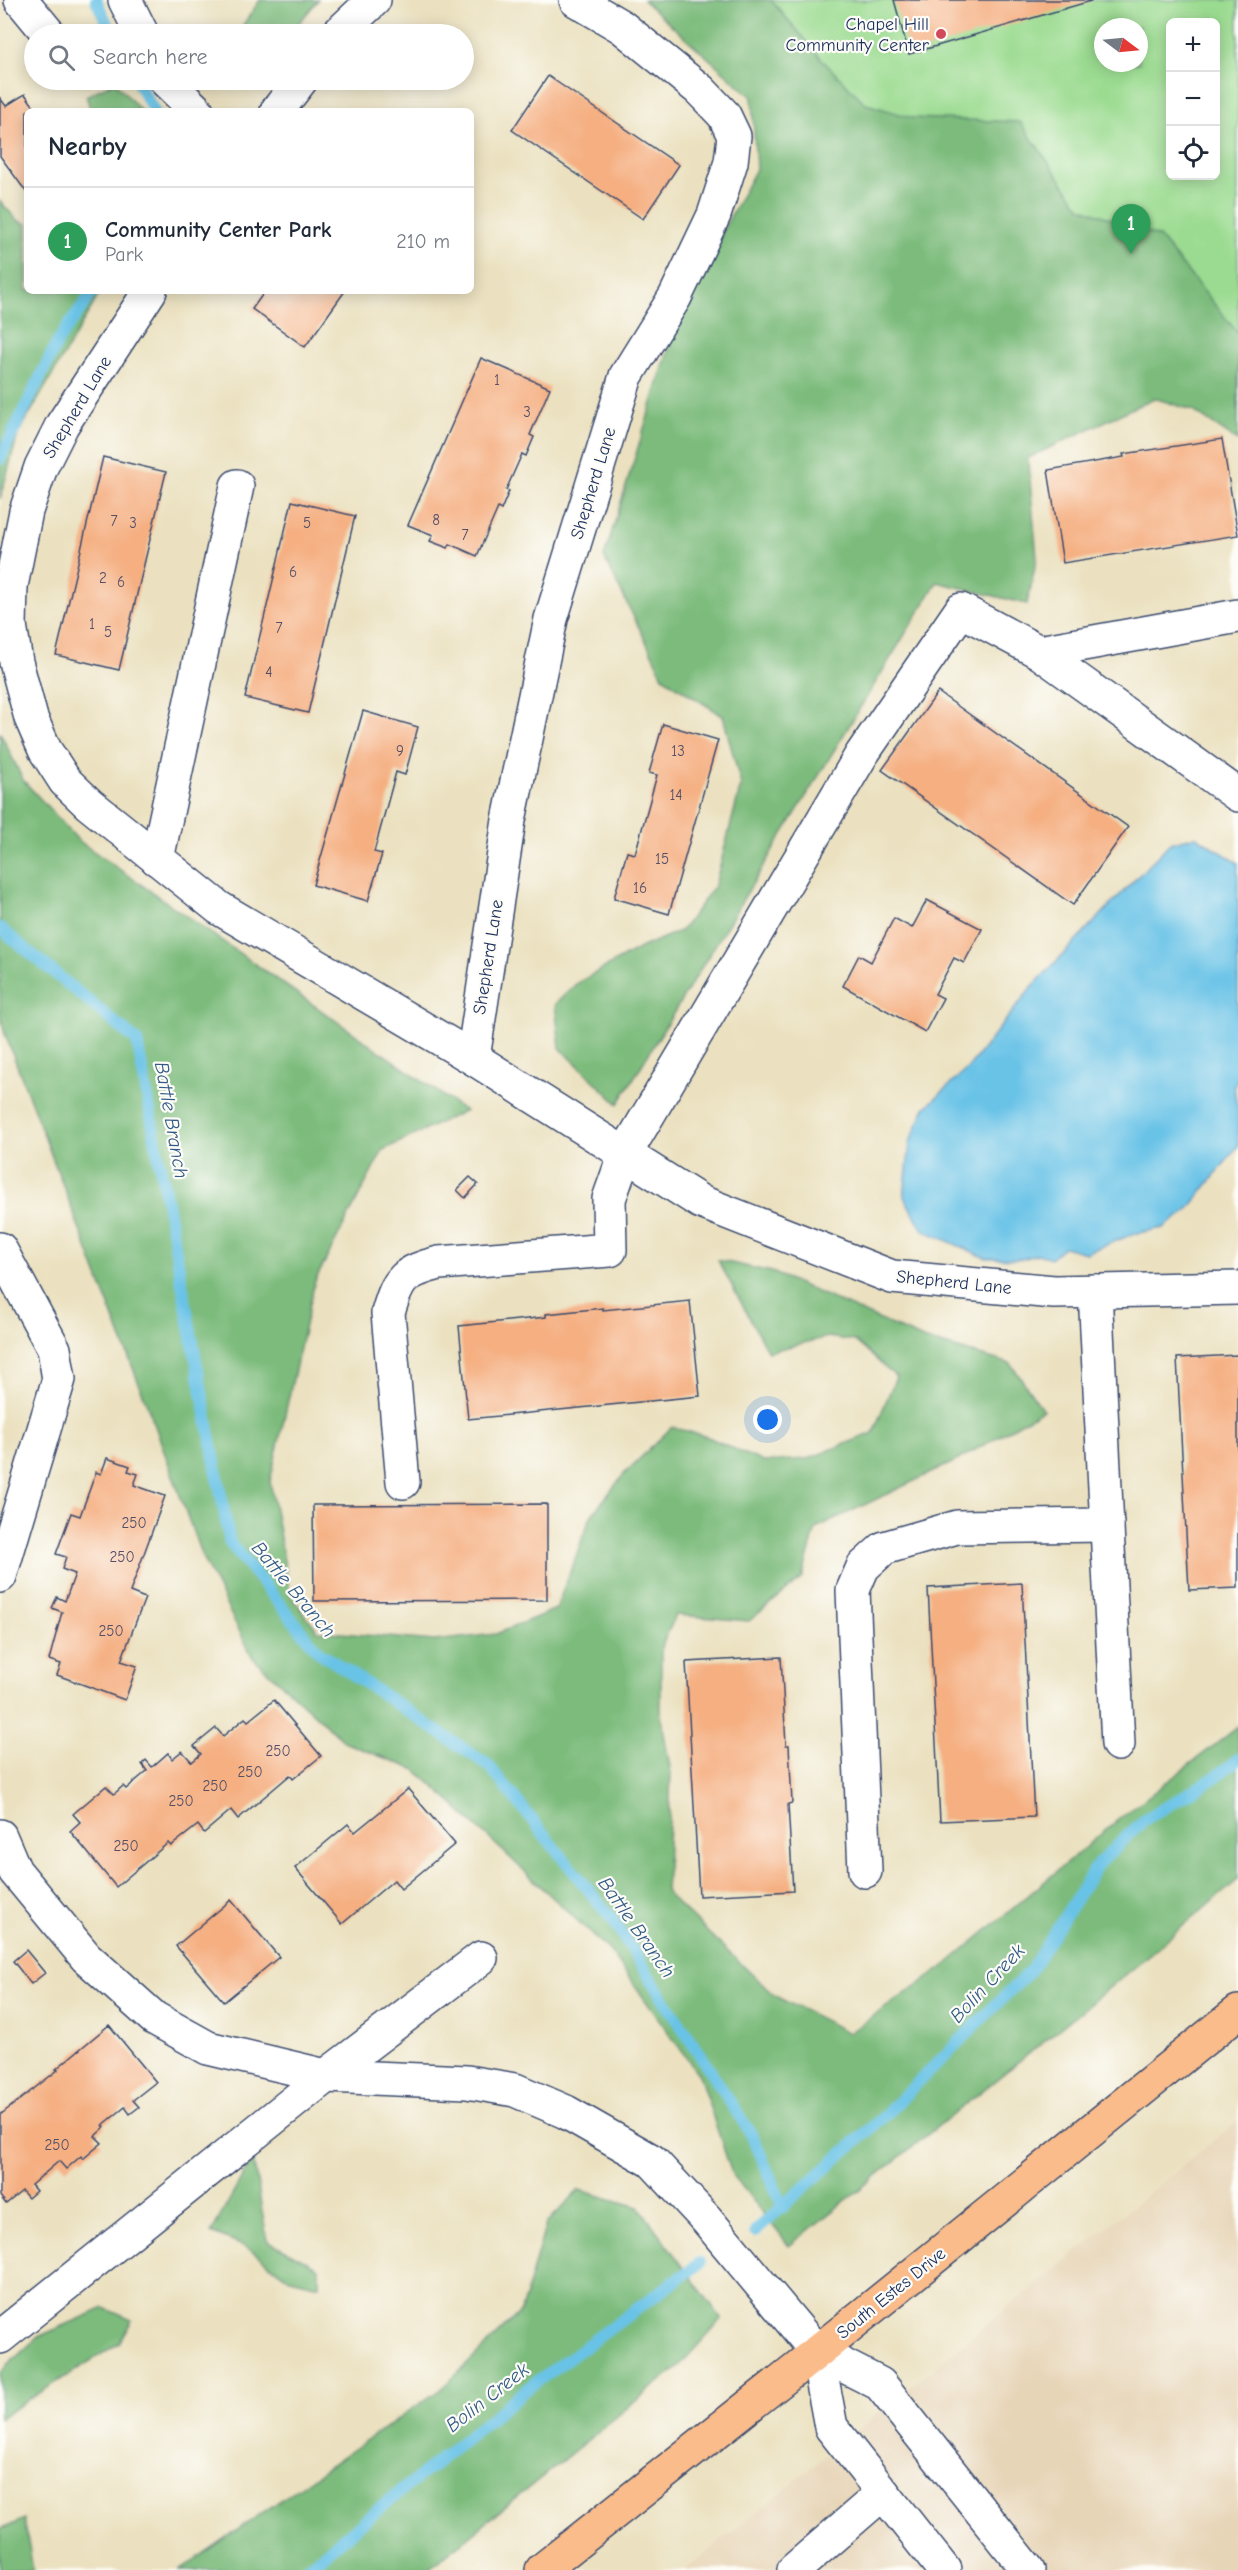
<!DOCTYPE html>
<meta charset="utf-8">
<style>
body{margin:0;font-family:"Comic Neue",sans-serif;background:#f2f2f3;color:#1f2937}
.controls{position:absolute;right:18px;top:18px;display:grid;overflow:hidden;border-radius:9px;box-shadow:0 3px 15px #0003}
.controls button{width:54px;height:54px;display:grid;place-items:center;padding:0;border:0;border-bottom:2px solid #e0e1e3;background:#fff;color:#1f2937;font:30px sans-serif}
.compass{position:absolute;left:1094px;top:18px;width:54px;height:54px;border-radius:50%;background:#fff;box-shadow:0 3px 15px #0003;rotate:106deg}
.you{position:absolute;left:768px;top:1420px;width:21px;height:21px;margin:-15px;border:4px solid #fff;border-radius:50%;background:#1a73e8;box-shadow:0 0 0 9px #1a73e833}
.badge{display:grid;place-items:center;width:39px;height:39px;border-radius:50%;background:#db2777;color:#fff;font-size:20px;font-weight:700}
.pin{position:absolute;translate:-50% -50px;filter:drop-shadow(0 2px 3px #0008)}
.pin::after{content:'';position:absolute;top:32px;width:21px;height:18px;background:inherit;clip-path:polygon(0 0,100% 0,50% 100%)}
.list{margin:0;padding:0;list-style:none}
h2{display:flex;justify-content:space-between;align-items:center;height:78px;margin:0;padding:0 24px;font-size:26px}
h2 small{font-size:20px;font-weight:400;color:#747a83}
.list li{display:grid;grid-template-columns:39px 1fr auto;gap:18px;align-items:center;box-sizing:border-box;height:108px;padding:0 24px;border-top:2px solid #e0e1e3}
.list b{display:block;font-size:22px;white-space:nowrap}
.list p{margin:0;font-size:20px;white-space:nowrap;color:#747a83}
.list em{font-size:20px;font-style:normal;color:#747a83}
.icon{flex:none;width:33px;height:33px;fill:none;stroke:currentColor;stroke-width:2;stroke-linecap:round;stroke-linejoin:round}
.map{position:relative;flex:none;width:1238px;height:2570px;overflow:hidden}
.search{position:absolute;background:#fff;box-shadow:0 3px 15px #0003;left:24px;top:24px;width:450px;height:66px;display:flex;align-items:center;gap:15px;box-sizing:border-box;padding:0 21px;border-radius:33px;color:#747a83;font-size:22px}
.panel{position:absolute;background:#fff;box-shadow:0 3px 15px #0003;left:24px;top:108px;width:450px;height:186px;border-radius:9px}
.map>svg:first-child{display:block}
</style>
<div class="map">
<svg width="1238" height="2570" viewBox="0 0 1238 2570">
<rect width="100%" height="100%" fill="#fdfcf7"/>
<filter id="ink" filterUnits="userSpaceOnUse"><feTurbulence type="fractalNoise" baseFrequency=".0167" numOctaves="2"/><feDisplacementMap in="SourceGraphic" scale="12" xChannelSelector="R" yChannelSelector="G"/><feConvolveMatrix kernelMatrix="1 2 1 2 8 2 1 2 1" color-interpolation-filters="sRGB"/></filter>
<filter id="wash" filterUnits="userSpaceOnUse"><feTurbulence type="fractalNoise" baseFrequency=".008" numOctaves="4" result="noise"/><feDisplacementMap in="SourceGraphic" scale="24" xChannelSelector="R" yChannelSelector="G"/><feGaussianBlur stdDeviation="1.35" result="paint"/><feColorMatrix in="noise" values="0 0 0 0 0 0 0 0 0 0 0 0 0 0 0 0 0 1.4 0 .05"/><feComposite in="paint" operator="in"/></filter>
<g filter="url(#wash)">
<rect width="100%" height="100%" fill="#ebe1c0"/>
<polygon fill="#e7d5b8" points="1238,2121 1238,2570 685,2570"/>
<path fill="#9bdb91" stroke="#5b8578" stroke-width="1.5" fill-rule="evenodd" d="M693,0H1238V419ZM1170,22H1216V176H1170ZM1103,27H1139V63H1103Z"/>
<g fill="#7cbb7b" stroke="#4c756c" stroke-width="1.5">
<polygon points="260,0 318,0 290,34 237,34"/>
<polygon points="643,0 771,0 826,64 866,104 913,118 1020,122 1080,207 1159,237 1238,333 1238,441 1192,410 1154,398 1028,458 1037,558 1027,604 937,582 618,1104 560,1048 555,1004 577,983 642,947 682,930 715,885 741,785 723,716 664,678 604,557 682,306 756,169 752,97"/>
<polygon points="115,82 141,111 91,111 86,96"/>
<polygon points="0,201 17,220 27,224 27,291 101,291 18,434 0,499"/>
<polygon points="0,732 23,780 79,841 465,1111 383,1150 315,1281 270,1481 290,1595 318,1631 434,1641 496,1634 556,1609 591,1516 624,1474 672,1427 708,1437 763,1462 807,1459 873,1433 896,1377 855,1341 828,1337 768,1352 718,1260 772,1272 923,1339 1011,1364 1043,1410 958,1460 816,1528 802,1578 749,1621 676,1615 661,1647 661,1716 671,1773 666,1893 775,1996 849,2033 942,1968 1119,1819 1238,1727 1238,1880 1085,2008 789,2246 732,2174 699,2075 610,1951 416,1770 346,1743 253,1658 202,1557 154,1423 5,1034 0,1015"/>
<polygon points="253,2158 267,2240 319,2268 319,2285 287,2277 246,2247 211,2233"/>
<polygon points="579,2190 639,2207 722,2319 679,2366 427,2570 180,2570 445,2386 521,2311 546,2224"/>
<polygon points="104,2308 132,2320 119,2343 0,2418 0,2372 38,2337"/>
<polygon points="24,2519 33,2570 0,2570 0,2530"/>
</g>
<polygon fill="#69c3e7" stroke="#4279a2" stroke-width="1.5" points="1196,836 1238,863 1238,1079 1234,1086 1238,1113 1238,1146 1187,1211 1163,1228 1133,1234 1086,1253 1064,1247 1051,1258 1038,1254 1023,1259 986,1258 923,1230 904,1197 910,1142 925,1108 967,1069 1032,987 1170,843"/>
<g fill="none" stroke-linecap="round" stroke-linejoin="round">
<g stroke="#69c3e7" stroke-width="12">
<polyline points="96,0 112,34"/>
<polyline points="136,80 154,111"/>
<polyline points="0,459 58,341 93,291"/>
<polyline points="0,928 137,1041 230,1543 319,1652 488,1765 612,1919 753,2137 783,2207"/>
<polyline points="755,2231 879,2121 1030,1971 1098,1864 1144,1820 1214,1778 1238,1759"/>
<polyline points="304,2570 528,2388 700,2263"/>
</g>
</g>
<g id="blocks">
<g fill="#f5af81">
<polygon points="894,0 1091,0 1091,1 909,54"/>
<polygon points="548,76 679,165 643,219 512,130"/>
<polygon points="25,94 37,111 27,111 27,193 0,156 0,98 6,106"/>
<polygon points="265,291 345,291 305,347 252,309"/>
<polygon points="481,358 550,388 530,435 534,437 526,456 522,454 506,490 509,491 501,510 498,508 477,556 450,544 448,548 430,541 433,535 408,525"/>
<polygon points="1222,439 1238,535 1063,563 1048,470 1124,457 1123,454"/>
<polygon points="103,457 166,472 119,670 56,655"/>
<polygon points="292,501 355,516 308,713 245,698"/>
<polygon points="938,692 1128,827 1073,905 882,770"/>
<polygon points="363,711 418,727 405,775 396,772 374,852 382,854 368,901 313,885"/>
<polygon points="663,724 718,740 669,914 614,898 627,852 635,854 657,775 649,773"/>
<polygon points="927,900 982,929 964,963 954,958 935,994 943,998 925,1032 843,986 859,955 871,962 894,918 912,928"/>
<polygon points="470,1177 478,1184 465,1198 457,1190"/>
<polygon points="690,1301 700,1396 468,1419 459,1326 546,1317 546,1314 603,1308 603,1310"/>
<polygon points="1238,1355 1238,1588 1189,1590 1177,1358"/>
<polygon points="107,1458 130,1466 128,1471 138,1474 134,1485 165,1496 130,1592 145,1598 121,1661 137,1666 125,1700 57,1675 61,1664 49,1660 62,1612 52,1608 57,1597 65,1601 75,1574 62,1569 66,1557 56,1554 71,1513 80,1516 96,1472 101,1474"/>
<polygon points="547,1504 547,1600 314,1601 313,1505"/>
<polygon points="1022,1583 1034,1817 940,1821 928,1588"/>
<polygon points="781,1657 786,1745 789,1745 792,1803 788,1804 793,1891 699,1896 686,1662"/>
<polygon points="274,1700 321,1756 293,1779 290,1775 238,1819 231,1810 204,1833 198,1825 171,1846 168,1843 116,1887 70,1831 80,1822 73,1814 106,1786 114,1794 123,1786 126,1789 147,1771 142,1764 146,1760 152,1767 168,1753 172,1759 182,1751 192,1762 201,1754 194,1746 216,1728 223,1736 245,1718 248,1721"/>
<polygon points="408,1789 455,1844 401,1889 394,1880 342,1924 295,1868 348,1824 355,1832"/>
<polygon points="231,1900 279,1957 224,2002 176,1946"/>
<polygon points="26,1950 45,1973 31,1984 13,1961"/>
<polygon points="109,2025 156,2082 133,2100 139,2107 130,2114 125,2107 103,2125 105,2127 95,2136 102,2143 83,2159 81,2156 66,2169 59,2161 31,2185 36,2191 28,2198 22,2191 6,2204 0,2196 0,2115 58,2070 56,2069"/>
</g>
</g>
</g>
<g filter="url(#ink)">
<use href="#blocks" fill-opacity="0" stroke="#3a4a6d" stroke-width="1.5"/>
<g fill="none" stroke-linecap="round" stroke-linejoin="round">
<defs>
<g id="minor">
<polyline points="21,0 49,34"/>
<polyline points="125,0 142,34"/>
<polyline points="338,34 374,0"/>
<polyline points="165,80 197,111"/>
<polyline points="277,111 301,80"/>
<polyline points="150,291 62,425 41,467 26,511 11,586 10,625 16,662 31,718 45,750 65,781 89,804 219,908 473,1058 701,1202 892,1277 1054,1292 1238,1288"/>
<polyline points="1039,652 1238,616"/>
<polyline points="157,859 237,486"/>
<polyline points="473,1058 509,820 551,619 626,376 675,297 714,215 731,162 734,136 724,115 700,90 622,27 576,0"/>
<polyline points="0,1249 54,1349 59,1379 0,1576"/>
<polyline points="1095,1291 1118,1744"/>
<path d="M403,1482L388,1313C398,1278 404,1272 439,1263L610,1250L609,1199L625,1154L862,754L961,610L1039,652L1238,795"/>
<polyline points="0,1836 15,1871 86,1957 154,2018 208,2048 326,2076 467,2082 515,2090 566,2112 652,2161 707,2220 817,2352 880,2384 1028,2570"/>
<polyline points="865,1871 853,1590 863,1567 884,1548 957,1527 1107,1525"/>
<polyline points="0,2337 326,2076 481,1958"/>
<polyline points="817,2352 831,2427 944,2570"/>
<polyline points="794,2570 883,2493"/>
</g>
<polyline id="major" points="542,2570 817,2352 1238,2012"/>
</defs>
<use href="#minor" stroke="#3a4a6d" stroke-width="36"/>
<use href="#major" stroke="#3a4a6d" stroke-width="36"/>
<use href="#minor" stroke="#fff" stroke-width="33"/>
<use href="#major" stroke="#fabc8b" stroke-width="33"/>
</g>
</g>
<circle fill="#d1495b" stroke="#fdfcf7" stroke-width="2" cx="941" cy="34" r="6"/>
<g text-anchor="middle" stroke-width="4.5" stroke-linejoin="round" paint-order="stroke">
<g font-size="15" fill="#524f67">
<text x="497" y="385">1</text>
<text x="527" y="417">3</text>
<text x="436" y="525">8</text>
<text x="114" y="526">7</text>
<text x="133" y="528">3</text>
<text x="307" y="528">5</text>
<text x="465" y="540">7</text>
<text x="293" y="577">6</text>
<text x="103" y="583">2</text>
<text x="121" y="587">6</text>
<text x="92" y="629">1</text>
<text x="279" y="633">7</text>
<text x="108" y="637">5</text>
<text x="269" y="677">4</text>
<text x="400" y="756">9</text>
<text x="678" y="756">13</text>
<text x="676" y="800">14</text>
<text x="662" y="864">15</text>
<text x="640" y="893">16</text>
<text x="134" y="1528">250</text>
<text x="122" y="1562">250</text>
<text x="111" y="1636">250</text>
<text x="278" y="1756">250</text>
<text x="250" y="1777">250</text>
<text x="215" y="1791">250</text>
<text x="181" y="1806">250</text>
<text x="126" y="1851">250</text>
<text x="57" y="2150">250</text>
</g>
<g font-size="18" fill="#1b2f5e" stroke="#fdfcf7" text-anchor="end">
<text x="929" y="30">Chapel Hill<tspan x="929" dy="21">Community Center</tspan></text>
</g>
<g font-size="18" fill="#1b2f5e" stroke="#fdfcf7">
<text transform="translate(77 407) rotate(-59)" y="6">Shepherd Lane</text>
<text transform="translate(593 483) rotate(-73)" y="6">Shepherd Lane</text>
<text transform="translate(488 957) rotate(-81)" y="6">Shepherd Lane</text>
<text transform="translate(954 1282) rotate(6)" y="6">Shepherd Lane</text>
<text transform="translate(891 2293) rotate(-39)" y="6">South Estes Drive</text>
</g>
<g font-size="20" font-style="italic" fill="#325b87" stroke="#fdfcf7">
<text transform="translate(172 1120) rotate(80)" y="7">Battle Branch</text>
<text transform="translate(294 1589) rotate(50)" y="7">Battle Branch</text>
<text transform="translate(637 1927) rotate(55)" y="7">Battle Branch</text>
<text transform="translate(987 1983) rotate(-47)" y="7">Bolin Creek</text>
<text transform="translate(487 2397) rotate(-38)" y="7">Bolin Creek</text>
</g>
</g>
</svg>
<div class="controls">
<button>+</button>
<button>−</button>
<button><svg class="icon" aria-label="locate" viewBox="0 0 24 24"><circle cx="12" cy="12" r="6"/><path d="M12 2v4M12 18v4M2 12h4M18 12h4"/></svg></button>
</div>
<svg class="compass" viewBox="-18 -18 36 36"><path d="M0-13l5 13h-10z" fill="#e53935"/><path d="M0 13l5-13h-10z" fill="#747a83"/></svg>
<div class="you"></div>
<div class="pin badge" style="left:1131px;top:254px;background:#2e9e5b">1</div>
<div class="search"><svg class="icon" aria-label="search" viewBox="0 0 24 24"><circle cx="10" cy="10" r="6"/><path d="M15 15l6 6"/></svg>Search here</div>
<section class="panel">
<h2>Nearby<small></small></h2>
<ul class="list">
<li><span class="badge" style="background:#2e9e5b">1</span><div><b>Community Center Park</b><p>Park</p></div><em>210 m</em></li>
</ul>
</section>
</div>
